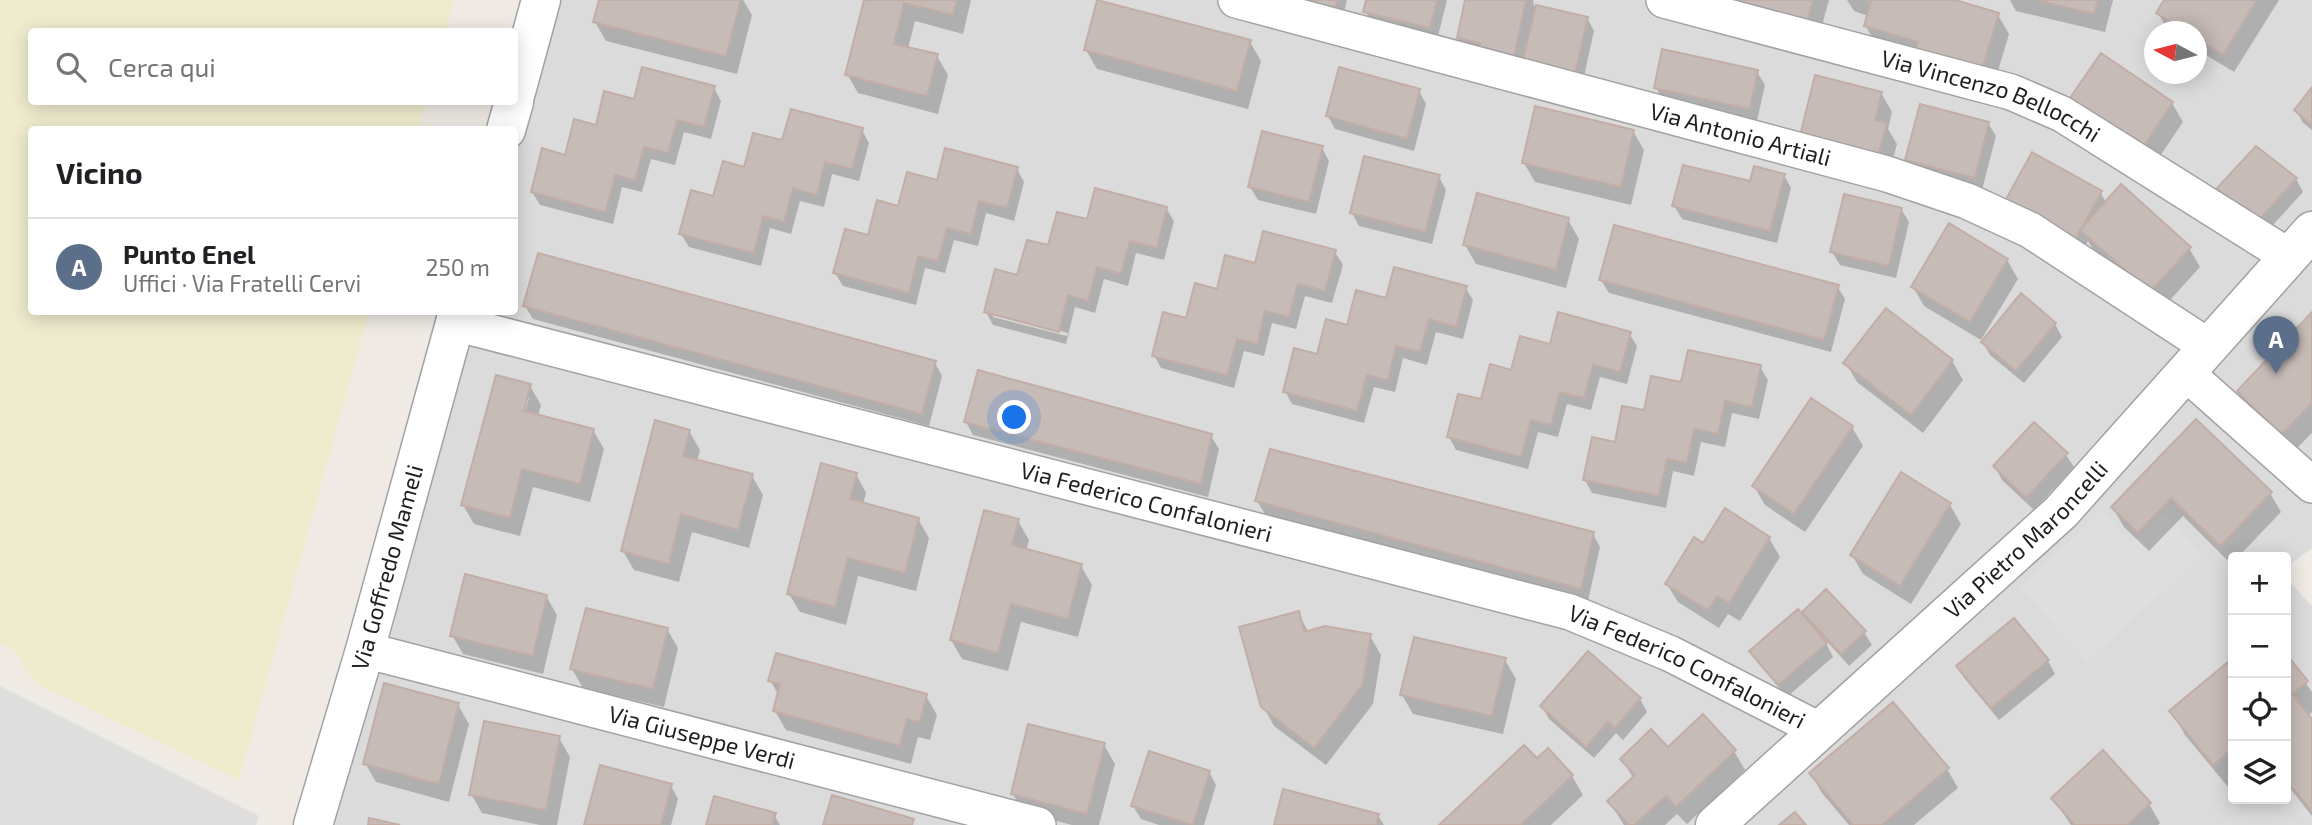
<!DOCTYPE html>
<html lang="it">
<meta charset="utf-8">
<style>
body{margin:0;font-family:"Exo 2",sans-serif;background:#f2f2f2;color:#202124}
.controls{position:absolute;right:21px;bottom:21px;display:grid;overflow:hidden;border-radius:7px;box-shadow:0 4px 18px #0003}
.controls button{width:63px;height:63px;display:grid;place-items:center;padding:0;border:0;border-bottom:2px solid #e0e0e0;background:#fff;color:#202124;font:35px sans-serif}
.compass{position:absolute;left:2144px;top:21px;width:63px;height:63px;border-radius:50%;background:#fff;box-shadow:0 4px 18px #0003;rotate:277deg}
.you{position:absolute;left:1015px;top:418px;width:24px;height:24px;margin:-18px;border:5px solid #fff;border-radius:50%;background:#1a73e8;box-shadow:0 0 0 10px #1a73e833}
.badge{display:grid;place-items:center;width:46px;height:46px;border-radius:50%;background:#1a73e8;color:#fff;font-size:23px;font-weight:700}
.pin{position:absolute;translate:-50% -58px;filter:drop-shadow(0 2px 4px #0008)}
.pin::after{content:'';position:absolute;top:37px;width:24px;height:21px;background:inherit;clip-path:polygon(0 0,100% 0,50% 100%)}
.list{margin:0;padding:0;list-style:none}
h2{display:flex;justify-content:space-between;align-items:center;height:91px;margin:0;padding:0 28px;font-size:30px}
h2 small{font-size:23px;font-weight:400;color:#757577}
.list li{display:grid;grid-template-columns:46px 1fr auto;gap:21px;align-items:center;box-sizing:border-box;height:98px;padding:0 28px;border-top:2px solid #e0e0e0}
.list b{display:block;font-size:26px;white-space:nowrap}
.list p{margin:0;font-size:23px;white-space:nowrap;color:#757577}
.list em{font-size:23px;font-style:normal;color:#757577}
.icon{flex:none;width:38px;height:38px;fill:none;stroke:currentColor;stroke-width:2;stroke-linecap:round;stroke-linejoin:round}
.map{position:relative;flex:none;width:2312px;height:825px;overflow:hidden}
.search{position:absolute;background:#fff;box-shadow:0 4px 18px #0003;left:28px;top:28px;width:490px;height:77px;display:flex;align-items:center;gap:18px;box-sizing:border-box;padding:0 24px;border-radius:7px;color:#757577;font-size:26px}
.panel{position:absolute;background:#fff;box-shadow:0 4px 18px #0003;left:28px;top:126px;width:490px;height:189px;border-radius:7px}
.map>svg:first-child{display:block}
</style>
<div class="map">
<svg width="2312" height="825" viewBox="0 0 2312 825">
<rect width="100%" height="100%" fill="#efeae4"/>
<path fill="#dcdbdb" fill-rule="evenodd" d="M562,0H2312V548L2286,567V557H2233V799H2286V578L2312,606V825H329L472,312H514L515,135L548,18L559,13ZM2154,32H2196V74H2154Z"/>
<polygon fill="#efecce" points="0,0 454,0 446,31 32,32 32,102 426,102 419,129 32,130 32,312 369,312 239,780 35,683 13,649 0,644"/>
<g fill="#dedede">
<polygon points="2102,511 2132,544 2166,514 2203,555 2087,661 2020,587"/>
<polygon points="0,686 259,816 256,825 0,825"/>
</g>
<g fill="#0003" fill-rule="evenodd">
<polygon points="601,0 743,0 752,15 737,74 606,41 595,22"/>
<polygon points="866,0 971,0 963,34 915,21 908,49 937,56 948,75 938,114 858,93 847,74"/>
<polygon points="1274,0 1347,0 1342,20"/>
<polygon points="1368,0 1447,0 1437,40 1373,24 1365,11"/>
<polygon points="1467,0 1533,0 1534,6 1587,18 1594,31 1582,85 1532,73 1523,57 1520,74 1466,51 1458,38"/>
<polygon points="1689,0 1829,0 1818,40"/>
<polygon points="1847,0 1949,0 1998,15 2009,34 1992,91 1876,44 1865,25 1868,16 1854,11"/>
<polygon points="2010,0 2113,0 2105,32 2016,11"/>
<polygon points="2166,0 2279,0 2234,72 2196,49 2196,32 2169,32 2158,13"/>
<polygon points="1250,42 1261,61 1248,109 1097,69 1086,50"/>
<polygon points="1757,72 1765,85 1757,121 1664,101 1656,88"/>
<polygon points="714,88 721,101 711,139 684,132 675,165 651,159 642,192 622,187 613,224 540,205 532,192 597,127 635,101"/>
<polygon points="2312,90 2312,130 2303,123 2296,110"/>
<polygon points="1419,91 1426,104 1414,151 1335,129 1328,116"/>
<polygon points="1881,93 1892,112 1888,129 1897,144 1888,178 1812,159"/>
<polygon points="2172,103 2183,122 2152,168 2081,120"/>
<polygon points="1988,123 1996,136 1982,190 1915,173 1907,160"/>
<polygon points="862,130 869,143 859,181 832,174 824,207 800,201 791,234 770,228 761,266 689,247 681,234 745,169 784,143"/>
<polygon points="1633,131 1644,150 1631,205 1535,182 1524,163"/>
<polygon points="1322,148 1329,161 1316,214 1258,200 1250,187"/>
<polygon points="1017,169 1024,182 1014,221 986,213 978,246 954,240 945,273 925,268 916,305 843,286 835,273 900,208 938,182"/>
<polygon points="1784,175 1791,188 1777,243 1682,219 1674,206"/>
<polygon points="1439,177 1446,190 1432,244 1359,226 1352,213"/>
<polygon points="2296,179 2303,192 2262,237 2226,201 2219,188"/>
<polygon points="2100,192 2106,202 2189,248 2200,267 2161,310 2093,249 2088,241 2082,252 2014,214"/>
<path d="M1166,208L1174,221L1164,260L1136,253L1128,286L1104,279L1095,313L1075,307L1066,344L993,325L986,312L1049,248L1088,222ZM993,313L1068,333L1067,336L993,317Z"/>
<polygon points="1901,209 1909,222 1896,278 1840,265 1832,252"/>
<polygon points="1568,220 1579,239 1566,288 1476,264 1465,245"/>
<polygon points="1335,252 1343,265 1332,303 1305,296 1296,329 1272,323 1264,356 1244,351 1234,388 1161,368 1154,355 1218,291 1256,265"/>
<polygon points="2007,260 2018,279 1981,340 1924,306 1913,287"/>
<polygon points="1601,280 1837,286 1845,299 1831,352 1609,293"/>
<polygon points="1465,287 1473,300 1463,339 1436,332 1427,365 1403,358 1395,392 1374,387 1364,423 1292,404 1285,391 1348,327 1387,300"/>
<polygon points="525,306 935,363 942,376 929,426 533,319"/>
<polygon points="2312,315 2312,433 2293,452 2250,410 2239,391"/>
<polygon points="2055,324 2062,337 2024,383 1990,355 1983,342"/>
<polygon points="1629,333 1637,346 1627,384 1600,377 1591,410 1567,404 1558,437 1538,432 1528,469 1456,450 1449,437 1513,372 1551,346"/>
<polygon points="1952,361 1963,380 1923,433 1857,382 1846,363"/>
<polygon points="1760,367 1768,380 1759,419 1732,413 1725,447 1701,442 1694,476 1673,471 1666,508 1592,493 1585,480 1645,412 1682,384"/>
<path d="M530,386L541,405L538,416L593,430L604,449L590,502L533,487L520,536L474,524L463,505ZM525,398H529L523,419H520Z"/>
<polygon points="2196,421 2270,493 2281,512 2238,557 2233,557 2231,564 2183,516 2149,551 2124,527 2113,508"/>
<polygon points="966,422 1211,436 1219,449 1208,497 973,435"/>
<polygon points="1852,427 1863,446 1805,532 1765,505 1754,486"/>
<polygon points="689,431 700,450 697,462 752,476 763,495 749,548 692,532 679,582 634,570 623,551"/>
<polygon points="2066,455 2074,467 2034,510 2002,480 1995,467"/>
<polygon points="856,474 866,493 863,504 918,519 929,538 916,591 858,576 846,625 800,612 789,594"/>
<polygon points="1257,501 1593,534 1600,547 1588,601 1265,514"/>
<polygon points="1950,505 1961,524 1911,604 1863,574 1852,555"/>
<polygon points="1725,511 1769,538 1780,557 1740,621 1728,614 1719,628 1678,602 1667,584 1704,545"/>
<polygon points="1018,521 1029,540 1026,551 1081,566 1092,585 1078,637 1021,622 1008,671 962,659 951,640"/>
<polygon points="546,596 557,615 543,674 463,654 452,635"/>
<polygon points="1805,612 1864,632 1872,645 1849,666 1823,637 1833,657 1787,697 1759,664 1751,651 1814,628"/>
<polygon points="1298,613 1309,633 1370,636 1381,655 1373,704 1326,765 1274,726 1263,706"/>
<polygon points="667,629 678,648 664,707 583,688 572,669"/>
<polygon points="1588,654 1640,699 1647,712 1623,740 1616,733 1594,758 1549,719 1542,706"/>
<polygon points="2286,656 2312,692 2312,712 2307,716 2312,722 2312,816 2286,783 2286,754 2290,751 2286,746"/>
<polygon points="1505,660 1516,679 1503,734 1413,714 1402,695"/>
<polygon points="2048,661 2055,674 1999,720 1965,679 1958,667"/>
<polygon points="2233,661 2233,783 2228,787 2185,735 2172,711"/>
<polygon points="770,680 926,696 937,715 930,740 918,737 911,764 786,730 775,711 779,696"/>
<polygon points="458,705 469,724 449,802 376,782 365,763"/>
<polygon points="559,738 570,757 557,825 540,825 482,813 471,794"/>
<polygon points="1104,745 1115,764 1099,825 1072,825 1023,812 1012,793"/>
<polygon points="1668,749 1734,751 1745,770 1687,824 1677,814 1665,825 1624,825 1609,801 1633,778 1622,759"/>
<polygon points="1548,751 1572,776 1583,795 1551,825 1442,825 1537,761"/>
<polygon points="1947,769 1958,788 1914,825 1849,825 1822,793 1811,774"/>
<polygon points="1209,772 1216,785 1204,825 1159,825 1141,819 1133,806"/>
<polygon points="671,786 678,799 671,825 586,825"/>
<polygon points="2053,798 2149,804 2160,823 2158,825 2071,825"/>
<polygon points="774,815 780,825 708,825"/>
<polygon points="1378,816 1384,825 1276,825"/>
</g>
<g fill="#c7bbb7" stroke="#c2aea5" stroke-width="2">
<polygon points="599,0 741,0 726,56 593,22"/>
<polygon points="864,0 957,0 953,15 904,3 894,44 938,54 927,96 845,75"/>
<polygon points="1097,0 1251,40 1237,91 1084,50"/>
<polygon points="1301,0 1337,0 1336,8"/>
<polygon points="1366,0 1437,0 1430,28 1363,12"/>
<polygon points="1465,0 1526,0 1513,62 1477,54 1480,43 1457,38"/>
<polygon points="1728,0 1813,0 1807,22"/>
<polygon points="1866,0 1955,0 1999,13 1981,73 1915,53 1918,42 1864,26 1871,1"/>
<polygon points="2036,0 2098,0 2094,14"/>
<polygon points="2164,0 2257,0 2223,55 2196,38 2196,32 2186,32 2156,13"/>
<polygon points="1536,5 1588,17 1575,73 1523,60"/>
<polygon points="1662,49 1758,70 1750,109 1654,88"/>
<polygon points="2101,53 2173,102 2141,150 2068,101"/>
<polygon points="642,67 715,86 704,127 677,120 668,153 644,147 635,180 615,175 606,212 531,192 542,148 565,155 574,119 596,125 604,91 634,99"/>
<polygon points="1339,67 1420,89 1407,139 1326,116"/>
<polygon points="1815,75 1882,92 1875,120 1887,123 1877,160 1799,140"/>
<polygon points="2312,87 2312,125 2294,110"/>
<polygon points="1920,104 1989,122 1975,178 1905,160"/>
<polygon points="1535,106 1634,130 1621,187 1522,163"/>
<polygon points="791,109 863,128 852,169 825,162 817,195 793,188 784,222 763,216 754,253 679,234 691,190 713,196 723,161 744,167 753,133 782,140"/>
<polygon points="1262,131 1323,146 1309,202 1248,187"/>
<polygon points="2256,146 2297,178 2254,225 2217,188"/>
<polygon points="945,148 1018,167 1007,208 979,201 971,234 947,228 938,261 918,256 909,293 833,273 845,229 868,235 877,200 898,206 907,172 937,180"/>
<polygon points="2032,152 2102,191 2075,240 2005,201"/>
<polygon points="1364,156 1440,175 1425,232 1350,213"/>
<polygon points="1683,165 1750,181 1754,166 1785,174 1770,231 1672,206"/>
<polygon points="2121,184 2191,247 2150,292 2080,230"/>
<polygon points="1095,188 1167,207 1157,248 1130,241 1121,274 1097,267 1088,301 1068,295 1059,332 984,312 995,269 1017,275 1027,240 1048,245 1057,212 1087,219"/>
<polygon points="1477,193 1569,218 1556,270 1463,245"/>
<polygon points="1844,194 1902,208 1889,266 1830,252"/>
<polygon points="1949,223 2008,259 1970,322 1911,287"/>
<polygon points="1614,225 1839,285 1824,340 1599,280"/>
<polygon points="1263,231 1336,250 1325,291 1298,284 1289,317 1265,311 1257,344 1237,339 1227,375 1152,356 1163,312 1186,318 1195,283 1217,289 1225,255 1255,263"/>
<polygon points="538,253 936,361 922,414 523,306"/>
<polygon points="1394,267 1467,286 1456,327 1429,319 1420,352 1396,346 1388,380 1367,375 1357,411 1283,392 1294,348 1317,354 1326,319 1347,325 1356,290 1386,298"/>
<polygon points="2021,293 2056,323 2016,371 1981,342"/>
<polygon points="1886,308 1953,360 1911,415 1843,363"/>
<polygon points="1558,312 1631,332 1620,372 1593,365 1584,398 1560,392 1551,425 1531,420 1521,457 1447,437 1458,394 1481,399 1490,364 1511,370 1520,336 1550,344"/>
<polygon points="2312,312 2312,403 2281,435 2237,391"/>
<polygon points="1688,350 1761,365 1752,407 1725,401 1718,434 1694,429 1687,463 1667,459 1659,496 1583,480 1592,437 1615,442 1622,406 1644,410 1651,376 1681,382"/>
<polygon points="978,370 1212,434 1201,484 964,422"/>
<polygon points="496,375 531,384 524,411 594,429 580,484 522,469 510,518 461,505"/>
<polygon points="1811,398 1853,426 1794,514 1752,486"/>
<polygon points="2196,419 2272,492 2220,546 2171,498 2138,533 2111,507"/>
<polygon points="655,420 690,430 683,456 753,474 738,530 681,514 669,564 621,551"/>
<polygon points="2034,422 2068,453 2026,498 1993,466"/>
<polygon points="1270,449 1594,532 1581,589 1255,501"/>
<polygon points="821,463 857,473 850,499 919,518 905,573 848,558 835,607 787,594"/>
<polygon points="1901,472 1951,503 1900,586 1850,555"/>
<polygon points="1725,508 1770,537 1729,603 1717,596 1708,610 1665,584 1694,537 1703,543"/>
<polygon points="984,510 1019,519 1012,545 1082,564 1068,619 1011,604 998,653 950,640"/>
<polygon points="465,574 547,595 533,656 450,636"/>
<polygon points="1826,589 1866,631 1841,654 1802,612"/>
<polygon points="586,608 668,628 653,689 570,669"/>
<polygon points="1798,609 1827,643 1778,685 1749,651"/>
<polygon points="1299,611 1304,632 1325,626 1371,634 1363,684 1314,748 1261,707 1239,627"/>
<polygon points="2014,618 2049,660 1991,708 1956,666"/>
<polygon points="1414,637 1506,658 1492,716 1400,695"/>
<polygon points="1588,651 1641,698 1615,728 1608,722 1586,747 1540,706"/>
<polygon points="776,653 927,694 920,722 907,719 900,746 773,711 780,684 768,681"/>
<polygon points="2286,654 2308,681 2292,694 2312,719 2312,812 2286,780 2286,752 2290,748 2286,742"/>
<polygon points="2233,658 2233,748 2213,765 2169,711"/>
<polygon points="384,683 459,703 439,784 363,764"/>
<polygon points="1893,702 1949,768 1882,825 1853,825 1809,773"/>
<polygon points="1703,714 1736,750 1676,807 1666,796 1634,825 1629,825 1607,801 1635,775 1620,759 1651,729 1668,747"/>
<polygon points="484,721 560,736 546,810 469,795"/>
<polygon points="1028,724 1105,743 1087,814 1011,794"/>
<polygon points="1524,745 1537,758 1548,748 1573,775 1521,825 1439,825"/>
<polygon points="2103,750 2151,803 2127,825 2075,825 2051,798"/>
<polygon points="1149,751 1210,771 1193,825 1131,806"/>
<polygon points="600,765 672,784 661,825 584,825"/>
<polygon points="1283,789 1379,814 1376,825 1274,825"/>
<polygon points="832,795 914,819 912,825 823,825"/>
<polygon points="714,796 776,813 772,825 706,825"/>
<polygon points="1795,812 1806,825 1779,825"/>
<polygon points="369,818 400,825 368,825"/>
</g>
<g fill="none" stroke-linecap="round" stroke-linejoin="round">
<defs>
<g id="minor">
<path id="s1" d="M1236,0L1887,174L1967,201L2030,230L2209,347"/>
<path id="s2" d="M1664,0L2011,92L2062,114L2288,256"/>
<path id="s3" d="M455,323L1570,612L1671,654L1821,731"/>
<polyline points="2186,373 2312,485"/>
<path id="s4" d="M365,650L1038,825"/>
</g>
<g id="tertiary">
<polyline points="514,99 541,0"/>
<polyline points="506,130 514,102"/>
<path id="s5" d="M313,825L365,650L458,312"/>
<path id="s6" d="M1715,825L2061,512L2312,231"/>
</g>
</defs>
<use href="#minor" stroke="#a2a2a2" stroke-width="38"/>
<use href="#tertiary" stroke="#a2a2a2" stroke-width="41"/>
<use href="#minor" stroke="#fff" stroke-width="35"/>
<use href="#tertiary" stroke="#fff" stroke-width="38"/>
</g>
<g text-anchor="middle" stroke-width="7" stroke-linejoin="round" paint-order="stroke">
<g font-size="23" fill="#1e1e1e" stroke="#fff">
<text dy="8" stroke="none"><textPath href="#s2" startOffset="341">Via Vincenzo Bellocchi</textPath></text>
<text dy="8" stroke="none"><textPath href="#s1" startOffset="522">Via Antonio Artiali</textPath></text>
<text dy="8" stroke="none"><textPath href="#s3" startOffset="714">Via Federico Confalonieri</textPath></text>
<text dy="8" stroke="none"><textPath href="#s6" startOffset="422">Via Pietro Maroncelli</textPath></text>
<text dy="8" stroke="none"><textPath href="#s5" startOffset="268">Via Goffredo Mameli</textPath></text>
<text dy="8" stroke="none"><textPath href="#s3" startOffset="1281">Via Federico Confalonieri</textPath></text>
<text dy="8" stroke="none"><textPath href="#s4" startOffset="348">Via Giuseppe Verdi</textPath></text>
</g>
</g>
</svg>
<div class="controls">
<button>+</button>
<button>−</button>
<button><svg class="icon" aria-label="locate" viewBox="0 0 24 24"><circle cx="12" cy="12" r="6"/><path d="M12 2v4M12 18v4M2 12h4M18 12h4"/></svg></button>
<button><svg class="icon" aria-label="layers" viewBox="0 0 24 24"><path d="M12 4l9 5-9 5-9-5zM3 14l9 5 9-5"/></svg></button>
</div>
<svg class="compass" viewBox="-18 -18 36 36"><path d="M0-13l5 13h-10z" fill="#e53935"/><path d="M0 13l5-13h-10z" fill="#757577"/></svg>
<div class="you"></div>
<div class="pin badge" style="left:2276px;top:374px;background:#5c6f8a">A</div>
<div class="search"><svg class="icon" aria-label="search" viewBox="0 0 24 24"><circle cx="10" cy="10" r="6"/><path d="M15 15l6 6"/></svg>Cerca qui</div>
<section class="panel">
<h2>Vicino<small></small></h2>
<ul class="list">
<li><span class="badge" style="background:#5c6f8a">A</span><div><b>Punto Enel</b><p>Uffici · Via Fratelli Cervi</p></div><em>250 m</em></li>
</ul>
</section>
</div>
